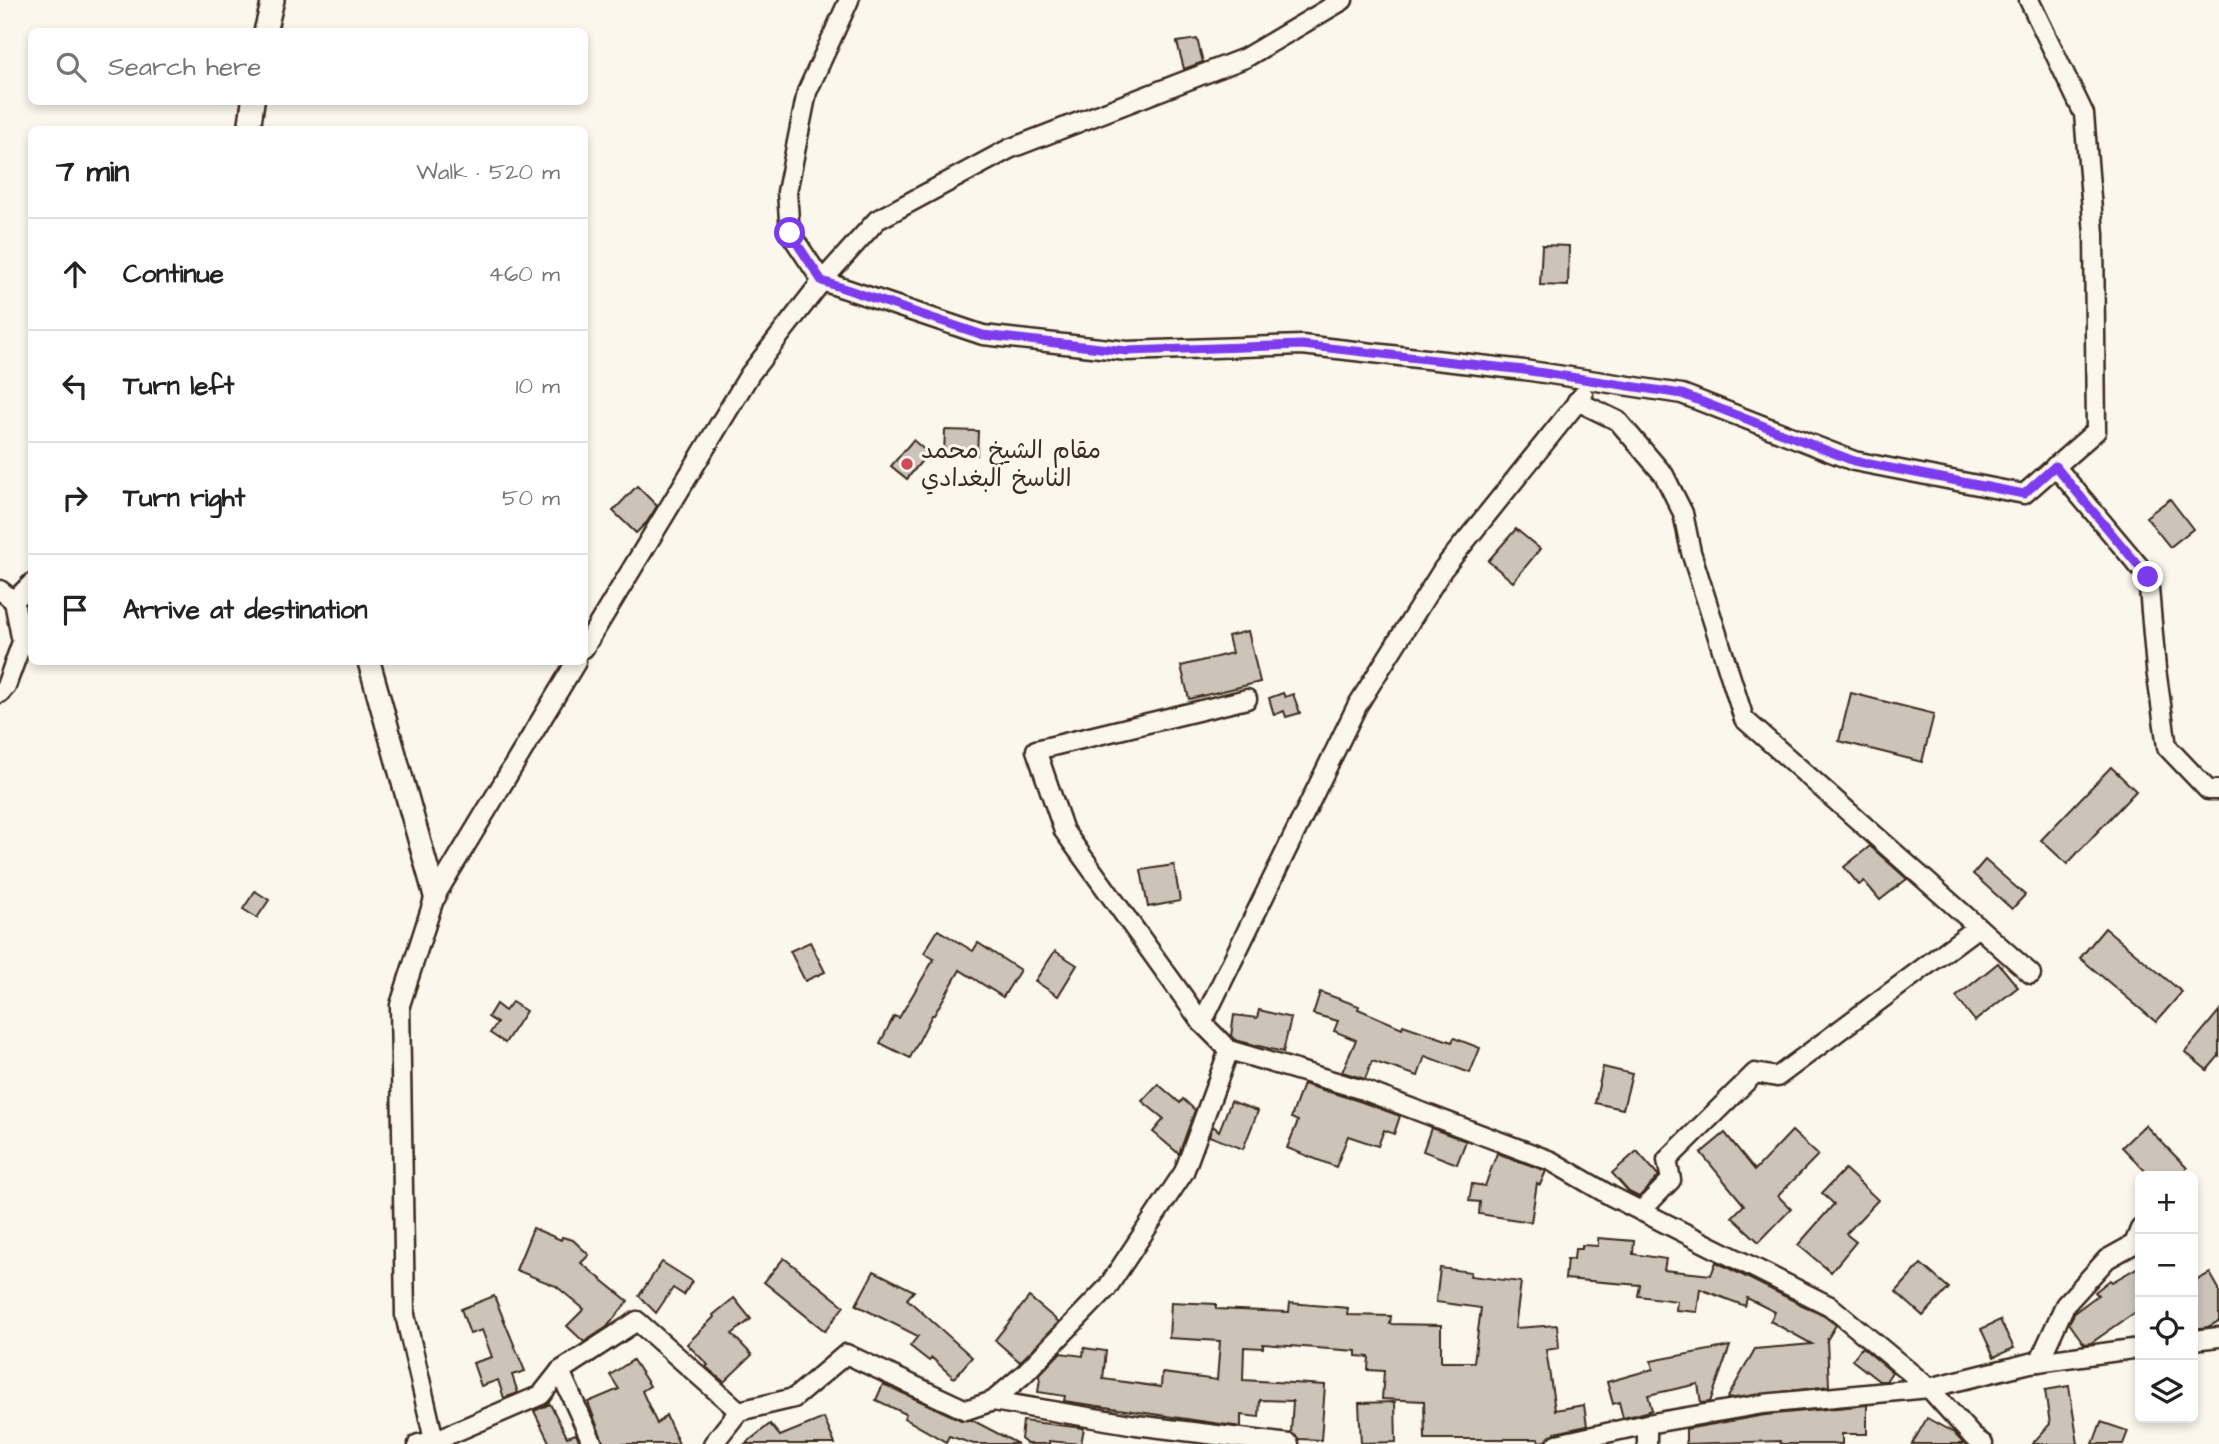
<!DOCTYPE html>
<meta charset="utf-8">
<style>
body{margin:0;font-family:"Architects Daughter","Playpen Sans Arabic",sans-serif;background:#f2f2f2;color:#222}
.controls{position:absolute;right:21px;bottom:21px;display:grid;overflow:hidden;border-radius:10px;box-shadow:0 4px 10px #0003}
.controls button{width:63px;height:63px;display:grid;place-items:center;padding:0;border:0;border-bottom:2px solid #e0e0e0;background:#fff;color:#222;font:35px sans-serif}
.stop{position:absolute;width:21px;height:21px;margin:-16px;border:5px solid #7c3aed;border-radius:50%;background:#fff}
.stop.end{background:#7c3aed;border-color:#fff;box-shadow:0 2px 7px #0008}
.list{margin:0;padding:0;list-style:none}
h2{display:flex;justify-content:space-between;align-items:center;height:91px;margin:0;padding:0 28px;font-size:30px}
h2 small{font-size:23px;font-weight:400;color:#767676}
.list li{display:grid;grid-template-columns:46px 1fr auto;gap:21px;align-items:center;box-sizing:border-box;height:112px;padding:0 28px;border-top:2px solid #e0e0e0}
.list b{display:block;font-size:26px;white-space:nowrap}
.list em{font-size:23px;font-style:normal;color:#767676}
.icon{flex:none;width:38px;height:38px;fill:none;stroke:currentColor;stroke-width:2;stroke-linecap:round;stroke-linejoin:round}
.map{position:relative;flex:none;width:2219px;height:1444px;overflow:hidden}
.search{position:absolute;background:#fff;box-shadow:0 4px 10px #0003;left:28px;top:28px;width:560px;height:77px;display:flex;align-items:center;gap:18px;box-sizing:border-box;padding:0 24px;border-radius:10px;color:#767676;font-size:26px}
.panel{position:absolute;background:#fff;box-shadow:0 4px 10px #0003;left:28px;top:126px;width:560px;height:539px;border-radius:10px}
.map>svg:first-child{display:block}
</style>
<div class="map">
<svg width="2219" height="1444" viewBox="0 0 2219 1444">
<rect width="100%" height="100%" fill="#fbf7ec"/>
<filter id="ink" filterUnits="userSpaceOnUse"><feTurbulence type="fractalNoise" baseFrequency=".0143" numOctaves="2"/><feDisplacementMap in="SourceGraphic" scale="14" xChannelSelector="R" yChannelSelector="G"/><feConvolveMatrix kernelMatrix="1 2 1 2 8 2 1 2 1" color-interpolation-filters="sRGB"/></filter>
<g filter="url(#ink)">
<g fill="#ccc4b9" stroke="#3b2a1e" stroke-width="2">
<polygon points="1197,39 1203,62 1184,69 1177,42"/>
<polygon points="1542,245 1569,246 1568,286 1540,285"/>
<polygon points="945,430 978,431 977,455 944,454"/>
<polygon points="913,440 928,453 907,479 891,466"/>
<polygon points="637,486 657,506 647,522 636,533 613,511"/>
<polygon points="2170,499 2193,529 2170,547 2146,517"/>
<polygon points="1516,529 1540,549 1513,582 1488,561"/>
<polygon points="1248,631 1260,682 1189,699 1181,666 1232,653 1228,636"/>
<polygon points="1283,693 1285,697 1293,694 1300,713 1286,717 1284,711 1274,715 1269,698"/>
<polygon points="1851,693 1934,714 1922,762 1839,741"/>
<polygon points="2111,767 2136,791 2067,864 2041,840"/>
<polygon points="1870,846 1907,879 1880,900 1864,881 1859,885 1844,867"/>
<polygon points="1985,860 2025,895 2012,909 1973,874"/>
<polygon points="1174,865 1180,901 1148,907 1141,870"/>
<polygon points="255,891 269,900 257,918 243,909"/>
<polygon points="2105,928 2182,992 2156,1022 2080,958"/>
<polygon points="938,930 973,951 978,943 1020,970 1003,997 960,970 934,1015 932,1015 910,1058 880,1043 894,1016 899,1018 934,959 924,953"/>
<polygon points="810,942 825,972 805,981 790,951"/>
<polygon points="1055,951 1077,965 1058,996 1035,981"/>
<polygon points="1998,963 2018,987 1975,1021 1956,997"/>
<polygon points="1320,992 1359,1006 1358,1009 1402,1028 1403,1025 1452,1042 1454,1038 1480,1048 1470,1073 1425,1056 1418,1076 1372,1061 1365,1079 1342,1072 1356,1040 1334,1031 1338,1021 1313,1014"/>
<polygon points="512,1002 526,1011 505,1043 490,1033 497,1023 488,1017 496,1004 505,1011"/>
<polygon points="1259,1010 1291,1018 1283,1052 1235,1040 1231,1036 1234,1015 1257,1018"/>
<polygon points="2219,1011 2219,1056 2207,1070 2185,1052"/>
<polygon points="1603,1067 1632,1074 1623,1109 1595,1103"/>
<polygon points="1158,1084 1180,1103 1183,1099 1195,1110 1179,1154 1153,1132 1164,1119 1142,1101"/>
<polygon points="1303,1084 1359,1101 1400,1116 1394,1134 1384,1130 1378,1146 1348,1136 1336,1167 1287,1148 1298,1121 1291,1118"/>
<polygon points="1231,1101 1258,1111 1243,1149 1209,1136 1213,1126 1219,1131"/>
<polygon points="2145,1125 2187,1168 2178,1176 2150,1176 2122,1147"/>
<polygon points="1431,1128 1466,1141 1457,1164 1423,1151"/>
<polygon points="1792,1131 1818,1155 1778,1196 1791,1209 1759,1242 1732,1217 1744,1205 1701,1153 1725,1133 1755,1170"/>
<polygon points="1637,1151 1659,1176 1639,1197 1629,1192 1612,1173"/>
<polygon points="1497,1153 1546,1171 1540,1185 1537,1183 1531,1222 1479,1214 1480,1202 1469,1201 1472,1184 1485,1186"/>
<polygon points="1845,1169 1878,1200 1846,1234 1856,1242 1831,1272 1798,1245 1834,1204 1822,1193"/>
<polygon points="533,1228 561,1240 562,1237 573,1240 589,1255 581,1263 628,1301 607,1327 584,1342 567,1326 584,1309 556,1286 516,1270"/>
<polygon points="1598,1238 1634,1241 1633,1254 1666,1259 1664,1270 1711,1275 1716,1262 1824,1316 1836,1325 1827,1340 1829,1386 1727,1399 1755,1349 1812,1344 1770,1321 1775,1312 1747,1298 1745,1306 1700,1289 1697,1312 1676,1310 1677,1301 1638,1296 1640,1285 1565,1279 1567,1259 1574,1259 1575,1249 1582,1249 1582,1245 1598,1246"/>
<polygon points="784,1258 844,1306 825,1331 764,1282"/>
<polygon points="662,1262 692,1281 684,1295 673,1288 656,1313 639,1296"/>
<polygon points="1921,1264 1949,1288 1923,1316 1896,1292"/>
<polygon points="2140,1266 2140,1309 2091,1343 2084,1344 2069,1323 2075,1312 2098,1295 2095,1292 2110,1280 2112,1282"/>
<polygon points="1440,1268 1471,1272 1470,1276 1521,1282 1515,1328 1557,1325 1559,1348 1546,1350 1555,1410 1584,1405 1587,1426 1555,1433 1546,1441 1539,1442 1538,1439 1425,1439 1424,1401 1382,1399 1384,1371 1368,1370 1369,1357 1356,1356 1356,1351 1263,1344 1263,1348 1244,1347 1243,1380 1325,1385 1321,1440 1299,1439 1291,1433 1293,1401 1260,1400 1259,1417 1241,1415 1241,1427 1064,1401 1065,1396 1038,1392 1040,1378 1038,1376 1060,1353 1083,1356 1084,1348 1106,1351 1103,1379 1161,1387 1162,1373 1217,1380 1220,1341 1169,1338 1171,1302 1216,1304 1216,1309 1289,1312 1290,1303 1348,1308 1347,1315 1391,1316 1390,1324 1441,1325 1441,1362 1474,1362 1481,1308 1436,1302"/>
<polygon points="874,1271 914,1291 907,1299 972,1357 954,1378 932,1358 929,1361 910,1346 918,1336 856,1305"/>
<polygon points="2210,1273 2219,1289 2219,1321 2208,1327 2193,1329 2193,1282"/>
<polygon points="494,1296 525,1371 512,1375 518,1393 504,1398 498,1380 481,1386 473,1363 492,1357 482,1330 470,1334 461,1309"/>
<polygon points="1029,1297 1059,1322 1020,1362 995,1340"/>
<polygon points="734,1298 751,1319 732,1334 752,1355 724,1382 706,1367 708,1365 687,1344 714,1317 713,1315"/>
<polygon points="2000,1320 2014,1348 1994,1357 1981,1329"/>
<polygon points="1730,1346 1710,1402 1701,1403 1698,1384 1648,1395 1652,1410 1639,1414 1623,1418 1619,1402 1613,1404 1607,1382 1653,1369 1651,1361"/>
<polygon points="1862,1347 1892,1372 1886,1381 1879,1381 1852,1360"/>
<polygon points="633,1360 650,1386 642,1391 657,1424 666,1415 679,1444 604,1444 588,1402 619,1389 610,1375"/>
<polygon points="883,1384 961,1420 972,1420 1018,1444 974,1444 949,1436 946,1442 904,1418 906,1414 876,1400"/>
<polygon points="2069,1386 2078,1444 2032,1444 2050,1424 2045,1390"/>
<polygon points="1395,1402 1396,1442 1361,1443 1359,1403"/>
<polygon points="550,1404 567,1437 576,1434 581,1444 550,1444 534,1411"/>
<polygon points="1867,1405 1867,1434 1842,1434 1842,1444 1781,1444 1780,1441 1686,1444 1686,1429 1765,1415"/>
<polygon points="824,1418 835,1444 745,1444 770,1424 780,1436"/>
<polygon points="1927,1418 1954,1433 1964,1444 1912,1444"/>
<polygon points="1023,1421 1084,1428 1081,1444 1049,1441 1049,1444 1027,1444 1021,1439"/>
<polygon points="2101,1422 2128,1431 2123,1444 2093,1444"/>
</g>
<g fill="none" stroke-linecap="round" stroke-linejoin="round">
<defs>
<g id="minor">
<polyline points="849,0 807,92 787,192 790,233 822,281 983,335 1127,351 1302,345 1524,370 1682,394 1854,461 2024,494 2096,431 2094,234 2084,114 2029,0"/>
<polyline points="1577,401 1618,421 1664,475 1683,513 1691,552 1744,719 2031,974"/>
<polyline points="2055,466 2148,577 2156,669 2167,747 2208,790 2219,790"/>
<polyline points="0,590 14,601 32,583"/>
<polyline points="584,648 750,374 822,281 877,220 1009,149 1245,58 1343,0"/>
<polyline points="0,693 6,686 22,642 14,601"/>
<polyline points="1247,699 1036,750 1064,831 1202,1023 1229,1050 1363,1090 1551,1161 1611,1196 1830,1306 1929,1388 1973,1437 1983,1444"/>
<polyline points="1202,1023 1357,706 1443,569 1583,395"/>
<polyline points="1641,1211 1671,1180 1667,1160 1755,1073 1777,1077 1978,927"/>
<polyline points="2193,1340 2219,1337"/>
<polyline points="2039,1362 2065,1305 2107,1259 2134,1244 2140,1229"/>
<polyline points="560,1371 593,1444"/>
<polyline points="993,1401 1024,1374 1107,1288 1184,1172 1229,1050"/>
<polyline points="1647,1424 1647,1444"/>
<polyline points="418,1444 434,1441 541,1395 560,1371 637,1321 739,1411 794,1398 846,1354 966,1410 993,1401 1136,1425 1289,1444"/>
<polyline points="435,1444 405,1315 400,1005 435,896 576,662"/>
<polyline points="713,1444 739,1411"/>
<polyline points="1557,1444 1647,1424 1763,1404 1929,1388 2030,1363 2140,1348"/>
</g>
<g id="tertiary">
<polyline points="265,32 273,0"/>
<polyline points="249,130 253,102"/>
<polyline points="369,662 435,896"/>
</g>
</defs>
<use href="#minor" stroke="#3b2a1e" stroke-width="23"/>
<use href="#tertiary" stroke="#3b2a1e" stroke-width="26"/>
<use href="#minor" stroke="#fbf7ec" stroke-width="18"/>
<use href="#tertiary" stroke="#fbf7ec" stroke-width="21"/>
</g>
</g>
<g fill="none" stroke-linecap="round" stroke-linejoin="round" filter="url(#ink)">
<polyline stroke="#7c3aed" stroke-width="9" points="790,233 822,281 983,335 1127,351 1302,345 1524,370 1682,394 1854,461 2024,494 2055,466 2148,577"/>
</g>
<circle fill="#d1495b" stroke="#fbf7ec" stroke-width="2.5" cx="907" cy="464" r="7"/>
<g text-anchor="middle" stroke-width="6" stroke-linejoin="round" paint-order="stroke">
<g font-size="24" fill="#3b2a1e" stroke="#fbf7ec" text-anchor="start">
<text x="921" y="458">مقام الشيخ محمد<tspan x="921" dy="28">الناسخ البغدادي</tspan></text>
</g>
</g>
</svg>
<div class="controls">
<button>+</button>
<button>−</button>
<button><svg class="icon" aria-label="locate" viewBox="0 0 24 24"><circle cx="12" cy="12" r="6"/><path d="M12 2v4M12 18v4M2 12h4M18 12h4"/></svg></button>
<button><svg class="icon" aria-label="layers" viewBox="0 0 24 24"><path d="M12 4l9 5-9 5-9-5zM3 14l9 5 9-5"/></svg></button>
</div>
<div class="stop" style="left:790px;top:233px"></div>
<div class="stop end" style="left:2148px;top:577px"></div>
<div class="search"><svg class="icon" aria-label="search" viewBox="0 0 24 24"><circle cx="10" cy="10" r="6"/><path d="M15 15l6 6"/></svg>Search here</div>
<section class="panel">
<h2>7 min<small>Walk · 520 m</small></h2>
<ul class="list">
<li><svg class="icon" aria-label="ahead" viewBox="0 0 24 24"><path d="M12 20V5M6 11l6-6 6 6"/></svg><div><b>Continue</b></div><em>460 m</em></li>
<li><svg class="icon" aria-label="left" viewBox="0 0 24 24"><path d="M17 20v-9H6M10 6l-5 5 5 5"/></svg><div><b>Turn left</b></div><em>10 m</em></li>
<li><svg class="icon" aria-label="right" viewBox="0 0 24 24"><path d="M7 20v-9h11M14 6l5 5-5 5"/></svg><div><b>Turn right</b></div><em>50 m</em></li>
<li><svg class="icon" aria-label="arrive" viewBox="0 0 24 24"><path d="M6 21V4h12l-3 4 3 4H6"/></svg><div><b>Arrive at destination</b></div></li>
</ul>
</section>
</div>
